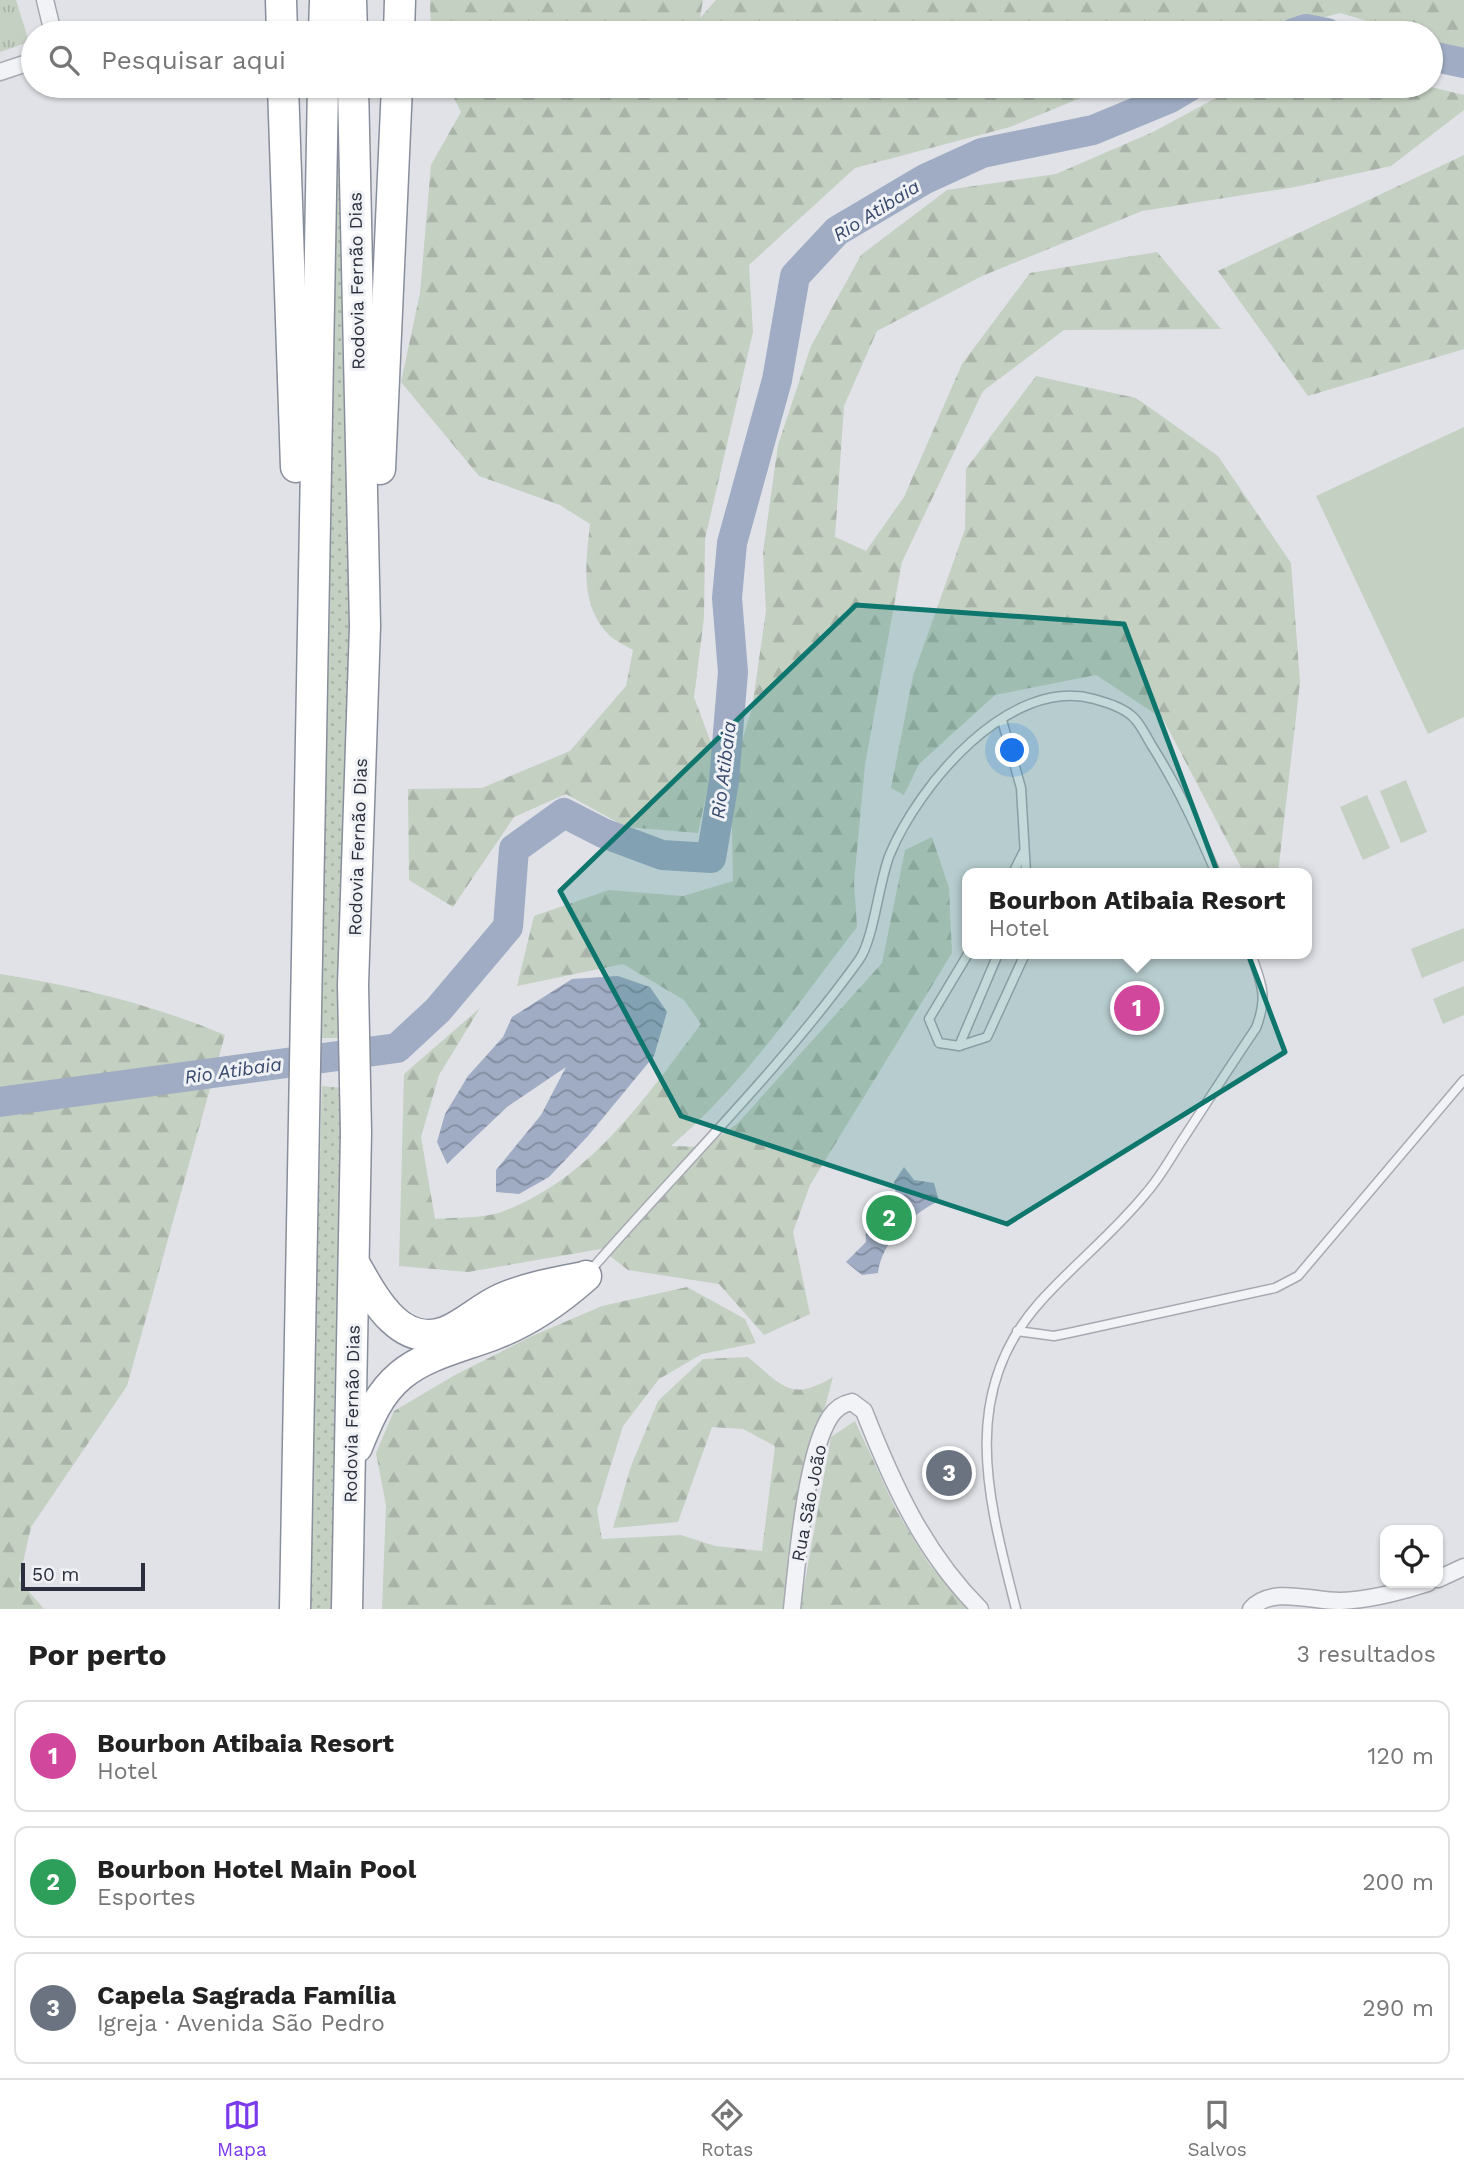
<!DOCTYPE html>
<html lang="pt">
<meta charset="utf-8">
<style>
body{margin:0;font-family:"Work Sans",sans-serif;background:#f6f6f6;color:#222}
.controls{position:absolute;right:21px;bottom:21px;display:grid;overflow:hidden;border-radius:14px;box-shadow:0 2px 5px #0004}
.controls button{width:63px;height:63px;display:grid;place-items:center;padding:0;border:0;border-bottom:2px solid #e0e0e0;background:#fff;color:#222;font:35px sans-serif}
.scale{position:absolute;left:21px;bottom:18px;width:124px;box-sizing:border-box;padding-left:7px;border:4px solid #2b2f3d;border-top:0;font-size:19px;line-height:24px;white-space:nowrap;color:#2b2f3d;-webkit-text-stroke:5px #eff1f5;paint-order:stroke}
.you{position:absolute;left:1013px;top:751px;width:24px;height:24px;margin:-18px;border:5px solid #fff;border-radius:50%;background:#1a73e8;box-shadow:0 0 0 10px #1a73e833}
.badge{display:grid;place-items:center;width:46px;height:46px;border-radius:50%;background:#7c3aed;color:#fff;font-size:23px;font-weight:700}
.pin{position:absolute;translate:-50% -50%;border:4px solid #fff;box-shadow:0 2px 7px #0006}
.popup{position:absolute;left:962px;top:868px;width:350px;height:91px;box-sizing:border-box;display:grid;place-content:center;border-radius:14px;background:#fff;filter:drop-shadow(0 2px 5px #0005);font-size:23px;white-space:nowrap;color:#767676}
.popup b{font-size:26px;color:#222}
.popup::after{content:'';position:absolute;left:50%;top:100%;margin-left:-14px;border:14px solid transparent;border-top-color:#fff}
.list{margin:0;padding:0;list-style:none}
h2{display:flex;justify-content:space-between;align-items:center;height:91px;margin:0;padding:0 28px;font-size:30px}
h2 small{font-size:23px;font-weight:400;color:#767676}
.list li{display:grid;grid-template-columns:46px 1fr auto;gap:21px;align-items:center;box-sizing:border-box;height:112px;margin:0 14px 14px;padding:0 14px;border:2px solid #e0e0e0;border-radius:14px}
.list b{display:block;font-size:26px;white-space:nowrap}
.list p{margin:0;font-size:23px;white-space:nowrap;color:#767676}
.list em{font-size:23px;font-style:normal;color:#767676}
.icon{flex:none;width:38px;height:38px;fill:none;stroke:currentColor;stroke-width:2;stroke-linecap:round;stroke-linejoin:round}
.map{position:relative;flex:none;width:1464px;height:1609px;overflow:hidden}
.search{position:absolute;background:#fff;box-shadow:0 2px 5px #0004;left:21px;right:21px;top:21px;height:77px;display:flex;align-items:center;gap:18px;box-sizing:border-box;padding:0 24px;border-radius:38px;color:#767676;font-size:26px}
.sheet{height:469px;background:#fff}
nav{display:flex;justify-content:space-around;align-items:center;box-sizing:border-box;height:98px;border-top:2px solid #e0e0e0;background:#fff;font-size:19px;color:#767676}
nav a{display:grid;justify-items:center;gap:4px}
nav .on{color:#7c3aed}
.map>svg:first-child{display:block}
</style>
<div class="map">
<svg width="1464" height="1609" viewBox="0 0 1464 1609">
<defs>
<pattern id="grass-dots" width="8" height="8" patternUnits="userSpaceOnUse" patternTransform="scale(1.75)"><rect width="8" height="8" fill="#c4d0c2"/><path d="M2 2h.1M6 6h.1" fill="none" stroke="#a9b3a8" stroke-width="1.8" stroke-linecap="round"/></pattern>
<pattern id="forest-firs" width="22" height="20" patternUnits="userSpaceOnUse" patternTransform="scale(1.75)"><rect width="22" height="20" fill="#c4d0c2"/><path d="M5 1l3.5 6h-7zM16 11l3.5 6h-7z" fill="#a9b3a8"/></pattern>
<pattern id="park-tufts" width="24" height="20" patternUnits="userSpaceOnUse" patternTransform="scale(1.75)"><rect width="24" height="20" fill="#c4d0c2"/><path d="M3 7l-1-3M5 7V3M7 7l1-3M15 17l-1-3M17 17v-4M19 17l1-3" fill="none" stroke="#a9b3a8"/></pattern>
<pattern id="water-waves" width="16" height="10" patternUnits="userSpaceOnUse" patternTransform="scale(1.75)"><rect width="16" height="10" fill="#9facc3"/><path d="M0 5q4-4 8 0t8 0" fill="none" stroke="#828ca0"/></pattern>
</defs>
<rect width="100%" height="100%" fill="#e0e2e7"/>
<g fill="url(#grass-dots)">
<polygon points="335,86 347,86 355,413 345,1038 322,1038 323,774"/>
<polygon points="322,1086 344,1088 334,1443 334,1609 307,1609"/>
</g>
<g fill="url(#forest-firs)">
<polygon points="430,0 703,0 700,18 716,0 1464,0 1464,72 1451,47 1431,40 1431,33 1407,33 1340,13 1265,33 431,33"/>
<path d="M448,86H1110L1010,127L855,168L749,265L753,332L705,539L704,618L694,697L715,754L698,833L626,827L566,794L514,817L453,907L409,880L408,789L482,788L570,751L626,686L633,650C625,645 615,641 609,635C579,604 586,563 590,524L560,505L479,476L401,382L420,293L431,165L461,112Z"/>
<path d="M1238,86H1427L1464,95V110L1391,166L1295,187L1142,211L982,276L877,331L844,406L835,537L866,551L904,497L962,364L1030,273L1157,252L1221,329L1064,330L983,391L902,562L865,765L854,882L857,927C799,1002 744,1084 671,1146L704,1147L738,1123L882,963L905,850L932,837L949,888L952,953L810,1185L793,1232L810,1314L764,1335L719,1284L628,1270L601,1249L468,1272L399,1266L404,1074L480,1008L439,1075L421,1137L435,1219C456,1217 485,1219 504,1211C593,1177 646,1096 701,1024L684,1000L623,964L517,986L534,916L609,890L683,896L733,881L731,777L752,708L766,611L763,552L778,445L811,346L861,255L947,190L1056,174L1153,132Z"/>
<polygon points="1464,155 1464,349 1308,396 1218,271"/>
<polygon points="1036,376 1136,398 1218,456 1291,563 1300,682 1278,873 1244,873 1163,719 1096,675 995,695 919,764 904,795 891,788 913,676 965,529 966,469"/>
<path d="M0,974C76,986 154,1005 225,1035L127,1386L31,1527L19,1580L44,1609H0Z"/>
<path d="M687,1287L745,1319L756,1343L702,1354L659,1379L623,1426L597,1510L602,1539L681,1535L715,1546L762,1551L775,1446L743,1429L712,1427L678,1522L613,1528L631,1466L658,1401L703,1359L748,1357C782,1385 790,1403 833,1377L801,1496L783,1609H382L386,1505L376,1453L394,1411L455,1375L532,1336L602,1306Z"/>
<polygon points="855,1421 896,1510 929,1564 967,1609 800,1609 831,1437"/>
</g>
<polygon fill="url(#park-tufts)" points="0,0 16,0 29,42 0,52"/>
<g fill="#c4d0c2">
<polygon points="1464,427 1464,717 1428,734 1316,496"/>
<polygon points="1406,780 1427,832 1401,843 1380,791"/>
<polygon points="1367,795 1390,848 1363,860 1340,807"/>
<polygon points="1464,928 1464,961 1422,978 1411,949"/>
<polygon points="1464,986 1464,1015 1443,1024 1433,999"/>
</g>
<g fill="url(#water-waves)">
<polygon points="618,976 650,987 667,1012 654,1056 588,1136 549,1177 519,1194 496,1192 496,1170 541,1115 566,1067 507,1107 447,1164 437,1142 445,1114 468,1076 503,1037 512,1017 572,979"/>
<path d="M904,1167L914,1180L934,1183L939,1201C912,1213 881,1243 878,1273L862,1275L846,1262L866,1242L865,1214L870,1209L885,1210L896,1195L894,1182Z"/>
</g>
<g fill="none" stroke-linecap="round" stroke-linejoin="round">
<g stroke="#9facc3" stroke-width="30">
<polyline points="1294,33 1306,29 1327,33"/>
<polyline points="1431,56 1464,63"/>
<polyline points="0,1102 397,1048 438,1010 508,927 514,849 564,813 603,833 662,855 711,858 724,781 733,672 727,598 732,543 777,380 795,276 837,231 925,179 982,153 1093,130 1168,99 1190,86"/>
</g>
<defs>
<g id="lane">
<polyline points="1002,720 1021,788 1026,873"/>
<polyline points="1013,873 1023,853"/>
<polyline points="968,954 929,1019 939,1043 959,1046 987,1037 1025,954"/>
<polyline points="959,1046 998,954"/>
<path d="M590,1271C679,1168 779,1071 859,960C874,939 879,880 890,854C919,785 1009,676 1094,699C1108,703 1125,708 1135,719C1142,727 1147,738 1152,746C1178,787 1197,829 1216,873"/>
<polyline points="1017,1331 1054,1336 1069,1333 1275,1288 1298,1276 1464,1080"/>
<path d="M1016,1609C989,1501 957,1395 1040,1302C1074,1264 1115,1232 1147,1192C1161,1176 1171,1157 1183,1139C1207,1102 1231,1065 1256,1028C1268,997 1262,984 1251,954"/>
</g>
<g id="street">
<polyline points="45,0 53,33"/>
<polyline points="0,72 33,61"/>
<polyline points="1438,1579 1464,1567"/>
<path d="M792,1609C797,1562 806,1454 830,1417C836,1408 842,1404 852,1402L864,1411C893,1485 924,1553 980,1609"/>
<path d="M1251,1609C1271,1585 1315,1602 1341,1601C1371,1600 1400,1592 1428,1583"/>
</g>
<g id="highway">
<polyline points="281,0 282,33"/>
<polyline points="351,0 352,33"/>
<polyline points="324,33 325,0"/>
<polyline points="399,33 400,0"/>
<polyline points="283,86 296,467"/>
<polyline points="380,469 397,86"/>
<path d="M354,1263C372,1294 398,1349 445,1332C464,1325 481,1308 501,1299C526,1288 553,1283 579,1278"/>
<path d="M357,1447C368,1420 378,1394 401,1375C426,1354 465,1346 495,1334C529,1321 559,1300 586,1276"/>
<path d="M295,1609C307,1101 311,594 323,86"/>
<polyline points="347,1609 356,1132 353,985 365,626 353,86"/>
</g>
</defs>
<use href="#lane" stroke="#a6a9b1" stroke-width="11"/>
<use href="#street" stroke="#a6a9b1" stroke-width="19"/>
<use href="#highway" stroke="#898e9c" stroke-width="33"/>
<use href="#lane" stroke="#f2f3f6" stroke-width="8"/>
<use href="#street" stroke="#f2f3f6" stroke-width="16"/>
<use href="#highway" stroke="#fff" stroke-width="30"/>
</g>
<path fill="#0f766e" fill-opacity="0.2" stroke="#0f766e" stroke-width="5" stroke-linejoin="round" d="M856,605L1124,624L1285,1052L1007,1224L681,1116L560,891Z"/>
<g text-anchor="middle" stroke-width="6" stroke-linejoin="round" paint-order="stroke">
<g font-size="18" fill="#2b2f3d" stroke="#eff1f5">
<text transform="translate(357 281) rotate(-91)" y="6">Rodovia Fernão Dias</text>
<text transform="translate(358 847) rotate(-88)" y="6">Rodovia Fernão Dias</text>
<text transform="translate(352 1414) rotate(-89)" y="6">Rodovia Fernão Dias</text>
<text transform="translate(809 1503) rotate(-79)" y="6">Rua São João</text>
</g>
<g font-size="19" font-style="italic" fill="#39496c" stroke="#eff1f5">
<text transform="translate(876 210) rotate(-32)" y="7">Rio Atibaia</text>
<text transform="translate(723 770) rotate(-83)" y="7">Rio Atibaia</text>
<text transform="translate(233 1070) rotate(-8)" y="7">Rio Atibaia</text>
</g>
</g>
</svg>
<div class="controls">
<button><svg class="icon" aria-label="locate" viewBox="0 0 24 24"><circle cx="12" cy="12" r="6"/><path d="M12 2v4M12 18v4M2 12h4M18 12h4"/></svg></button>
</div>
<div class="scale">50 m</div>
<div class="you"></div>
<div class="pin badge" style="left:1137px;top:1008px;background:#d1479c">1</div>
<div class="popup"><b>Bourbon Atibaia Resort</b>Hotel</div>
<div class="pin badge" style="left:889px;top:1218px;background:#2e9e5b">2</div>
<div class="pin badge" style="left:949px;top:1473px;background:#6b7280">3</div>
<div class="search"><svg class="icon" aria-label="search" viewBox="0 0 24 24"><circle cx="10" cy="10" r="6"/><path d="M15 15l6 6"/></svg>Pesquisar aqui</div>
</div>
<section class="sheet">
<h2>Por perto<small>3 resultados</small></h2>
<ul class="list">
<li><span class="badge" style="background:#d1479c">1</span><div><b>Bourbon Atibaia Resort</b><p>Hotel</p></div><em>120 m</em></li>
<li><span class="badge" style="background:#2e9e5b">2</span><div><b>Bourbon Hotel Main Pool</b><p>Esportes</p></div><em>200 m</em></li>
<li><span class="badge" style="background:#6b7280">3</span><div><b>Capela Sagrada Família</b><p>Igreja · Avenida São Pedro</p></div><em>290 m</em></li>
</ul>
</section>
<nav>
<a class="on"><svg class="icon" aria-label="map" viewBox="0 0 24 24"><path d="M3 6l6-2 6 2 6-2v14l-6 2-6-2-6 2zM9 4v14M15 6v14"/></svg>Mapa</a>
<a><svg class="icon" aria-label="directions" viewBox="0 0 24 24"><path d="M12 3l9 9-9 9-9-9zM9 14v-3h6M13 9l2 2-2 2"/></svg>Rotas</a>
<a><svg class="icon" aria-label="saved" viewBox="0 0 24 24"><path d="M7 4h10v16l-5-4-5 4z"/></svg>Salvos</a>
</nav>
